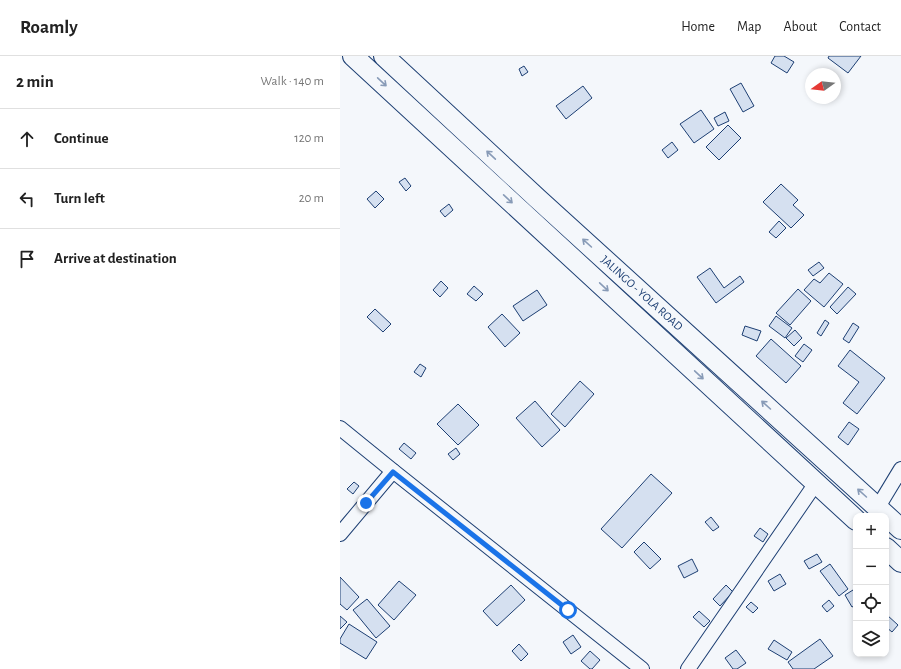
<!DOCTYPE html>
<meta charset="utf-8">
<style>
body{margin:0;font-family:"Alegreya Sans",sans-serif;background:#f2f2f2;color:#222}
.controls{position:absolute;right:12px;bottom:12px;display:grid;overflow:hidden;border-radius:8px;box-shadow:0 2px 6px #0003}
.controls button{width:36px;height:36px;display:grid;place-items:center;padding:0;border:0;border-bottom:1px solid #e0e0e0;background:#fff;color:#222;font:20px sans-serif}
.compass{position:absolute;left:465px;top:12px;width:36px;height:36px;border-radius:50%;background:#fff;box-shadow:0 2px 6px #0003;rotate:255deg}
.stop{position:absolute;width:12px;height:12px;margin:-9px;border:3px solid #1a73e8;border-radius:50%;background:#fff}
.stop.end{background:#1a73e8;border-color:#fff;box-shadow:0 1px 4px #0008}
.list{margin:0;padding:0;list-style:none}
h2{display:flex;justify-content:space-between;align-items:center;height:52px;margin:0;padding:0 16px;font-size:17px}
h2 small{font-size:13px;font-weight:400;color:#767676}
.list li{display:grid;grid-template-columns:26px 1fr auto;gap:12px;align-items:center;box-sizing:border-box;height:60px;padding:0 16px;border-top:1px solid #e0e0e0}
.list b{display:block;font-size:15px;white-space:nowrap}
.list em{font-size:13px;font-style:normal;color:#767676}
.icon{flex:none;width:22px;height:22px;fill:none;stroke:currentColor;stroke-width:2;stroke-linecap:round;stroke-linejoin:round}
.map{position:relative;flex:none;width:561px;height:613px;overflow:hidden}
header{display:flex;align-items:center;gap:24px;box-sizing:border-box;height:56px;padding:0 20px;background:#fff;border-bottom:1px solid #e0e0e0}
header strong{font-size:19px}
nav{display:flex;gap:22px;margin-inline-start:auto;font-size:14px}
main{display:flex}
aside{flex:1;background:#fff}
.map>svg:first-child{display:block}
</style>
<header>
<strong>Roamly</strong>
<nav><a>Home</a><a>Map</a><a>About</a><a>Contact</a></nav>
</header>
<main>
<aside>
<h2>2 min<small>Walk · 140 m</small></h2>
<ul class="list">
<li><svg class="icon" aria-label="ahead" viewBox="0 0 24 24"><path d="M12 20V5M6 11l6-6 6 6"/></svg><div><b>Continue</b></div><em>120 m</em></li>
<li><svg class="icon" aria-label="left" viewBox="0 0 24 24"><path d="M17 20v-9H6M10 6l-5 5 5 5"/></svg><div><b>Turn left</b></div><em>20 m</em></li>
<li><svg class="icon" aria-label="arrive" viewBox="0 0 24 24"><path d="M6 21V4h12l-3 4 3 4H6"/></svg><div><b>Arrive at destination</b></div></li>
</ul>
</aside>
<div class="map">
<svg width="561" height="613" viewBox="0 0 561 613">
<rect width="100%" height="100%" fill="#f4f7fb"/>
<g fill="#d5e0f0" stroke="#1d3f73">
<polygon points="435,0 444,0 454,6 447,17 431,7"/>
<polygon points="489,0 521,0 508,17 488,2"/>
<polygon points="184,10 188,16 182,20 179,13"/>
<polygon points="401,27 414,50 403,56 390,33"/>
<polygon points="243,30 252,42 226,63 216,50"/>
<polygon points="361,54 374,73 354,87 340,68"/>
<polygon points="385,56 389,65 378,70 374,62"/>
<polygon points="388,69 401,82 379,104 366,91"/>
<polygon points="332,86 338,94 328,102 322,94"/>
<polygon points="65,122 71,130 66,135 59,126"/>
<polygon points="441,128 458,144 453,149 464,159 451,172 423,146"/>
<polygon points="36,135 44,143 35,152 27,143"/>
<polygon points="109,148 113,154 105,161 100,155"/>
<polygon points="439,165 446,172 436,182 429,176"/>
<polygon points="479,206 484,212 473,220 468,214"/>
<polygon points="370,212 384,232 400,220 404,226 376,247 357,221"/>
<polygon points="489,217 503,228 484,251 464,234 474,223 480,227"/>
<polygon points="101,225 108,232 100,241 93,234"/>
<polygon points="134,230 143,238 136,245 127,238"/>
<polygon points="508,231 516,238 497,258 490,251"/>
<polygon points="458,233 471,245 450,269 436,257"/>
<polygon points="197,234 207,249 183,265 173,250"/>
<polygon points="35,253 51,268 43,276 27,261"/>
<polygon points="162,258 180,277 165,291 148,271"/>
<polygon points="436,260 452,272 445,282 429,270"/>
<polygon points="485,264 489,267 481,280 477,277"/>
<polygon points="513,267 519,271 509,287 503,283"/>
<polygon points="405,270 421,275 417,285 402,279"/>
<polygon points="455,274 462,282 454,290 446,282"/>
<polygon points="431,283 461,310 446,327 416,300"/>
<polygon points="464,288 472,294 463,306 455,300"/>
<polygon points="510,294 545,322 517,358 503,347 519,326 498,310"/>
<polygon points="80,308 86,312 81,321 74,316"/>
<polygon points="240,325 254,338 225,371 211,358"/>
<polygon points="195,345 220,374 202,391 176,362"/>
<polygon points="118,348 139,369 118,389 97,368"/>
<polygon points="509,366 519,373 508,389 498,381"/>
<polygon points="64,387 76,397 71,403 59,393"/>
<polygon points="116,392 120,398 113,404 108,398"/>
<polygon points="311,418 332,437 282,492 261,473"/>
<polygon points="14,426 19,430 13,438 7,433"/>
<polygon points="371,461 379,471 373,475 365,466"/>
<polygon points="420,472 428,478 423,486 414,480"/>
<polygon points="304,486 321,503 310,513 294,496"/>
<polygon points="477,498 482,506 469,513 464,505"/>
<polygon points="352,503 358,515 344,522 338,510"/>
<polygon points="490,508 508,533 499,540 480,515"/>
<polygon points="440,518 446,528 434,535 428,525"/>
<polygon points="0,521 19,541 7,554 0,548"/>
<polygon points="59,525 76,539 54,564 38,549"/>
<polygon points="171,529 185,544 157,570 143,555"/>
<polygon points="386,529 393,536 380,550 373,543"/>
<polygon points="513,534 516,539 516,549 512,551 505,539"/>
<polygon points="27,543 50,570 36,582 13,554"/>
<polygon points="489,544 494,550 487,556 482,550"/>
<polygon points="411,546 418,552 413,557 406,551"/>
<polygon points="359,555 370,565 364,571 353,561"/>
<polygon points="547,559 558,569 552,576 546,571 546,560"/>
<polygon points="0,560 7,566 0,573"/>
<polygon points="9,568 37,586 26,603 0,587 0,583"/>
<polygon points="233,579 241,591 231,598 223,586"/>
<polygon points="480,583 493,600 474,613 453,613 448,606"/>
<polygon points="434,584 452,596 447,604 428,593"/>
<polygon points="179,588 188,598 181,605 172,595"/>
<polygon points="396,594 406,607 397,613 393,613 385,602"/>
<polygon points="250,595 260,604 252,613 250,613 241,605"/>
</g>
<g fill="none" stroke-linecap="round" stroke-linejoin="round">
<defs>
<g id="minor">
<polyline points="0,372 53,415 302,613"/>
<polyline points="538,451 561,413"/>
<polyline points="0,478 53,415"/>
<polyline points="348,613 476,427"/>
</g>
<g id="highway">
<polyline points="13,0 516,464"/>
<polyline points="44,0 198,143 561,473"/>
<polyline points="546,492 561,506"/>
</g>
</defs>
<use href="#minor" stroke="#1d3f73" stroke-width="16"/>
<use href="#highway" stroke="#1d3f73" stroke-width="22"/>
<use href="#minor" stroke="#f4f7fb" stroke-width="14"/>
<use href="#highway" stroke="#f4f7fb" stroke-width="20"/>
</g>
<defs><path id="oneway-shaft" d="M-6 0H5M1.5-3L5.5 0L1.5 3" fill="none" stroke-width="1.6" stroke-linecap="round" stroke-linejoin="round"/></defs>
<g stroke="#889bb7">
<use href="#oneway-shaft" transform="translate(42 26) rotate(43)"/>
<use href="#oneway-shaft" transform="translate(151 99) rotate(-137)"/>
<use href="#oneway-shaft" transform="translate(168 143) rotate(43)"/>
<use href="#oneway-shaft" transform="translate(247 187) rotate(-138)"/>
<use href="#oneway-shaft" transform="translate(264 231) rotate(43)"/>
<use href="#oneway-shaft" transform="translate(359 319) rotate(43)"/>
<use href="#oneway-shaft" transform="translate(426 349) rotate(-138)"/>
<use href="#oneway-shaft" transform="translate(522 437) rotate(-138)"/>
</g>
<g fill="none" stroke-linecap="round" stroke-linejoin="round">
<polyline stroke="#1a73e8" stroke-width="5" points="26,447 53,416 228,554"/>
</g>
<g text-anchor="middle" stroke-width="3" stroke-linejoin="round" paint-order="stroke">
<g font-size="12" fill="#1d3f73" stroke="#f4f7fb">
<text transform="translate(302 237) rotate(42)" y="4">JALINGO - YOLA ROAD</text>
</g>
</g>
</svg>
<div class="controls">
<button>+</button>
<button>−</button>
<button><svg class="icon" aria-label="locate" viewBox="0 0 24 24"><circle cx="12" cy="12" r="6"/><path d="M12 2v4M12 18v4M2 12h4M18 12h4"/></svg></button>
<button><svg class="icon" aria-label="layers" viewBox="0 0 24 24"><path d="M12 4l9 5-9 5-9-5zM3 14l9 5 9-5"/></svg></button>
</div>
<svg class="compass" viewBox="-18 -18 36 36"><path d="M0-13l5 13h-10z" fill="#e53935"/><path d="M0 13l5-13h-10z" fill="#767676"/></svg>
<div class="stop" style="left:228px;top:554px"></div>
<div class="stop end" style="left:26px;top:447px"></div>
</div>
</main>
